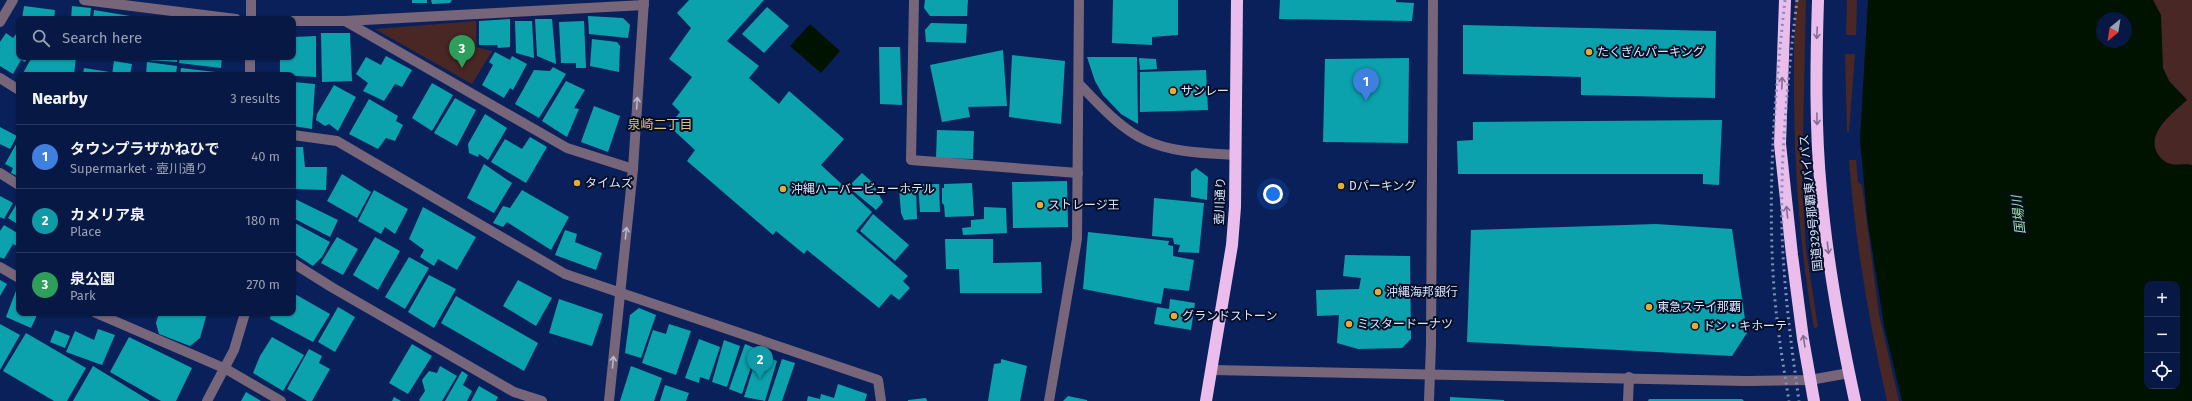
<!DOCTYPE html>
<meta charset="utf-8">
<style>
body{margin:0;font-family:"Fira Sans","Noto Sans JP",sans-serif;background:#15254f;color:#f1f3f6}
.controls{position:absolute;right:12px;bottom:12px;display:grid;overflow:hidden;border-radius:8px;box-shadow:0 1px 3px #0004}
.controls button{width:36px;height:36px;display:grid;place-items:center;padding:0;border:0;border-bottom:1px solid #28375d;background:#071844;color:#f1f3f6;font:20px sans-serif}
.compass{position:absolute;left:2096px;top:12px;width:36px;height:36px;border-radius:50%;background:#071844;box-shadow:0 1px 3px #0004;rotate:210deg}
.you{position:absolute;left:1273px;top:194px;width:14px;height:14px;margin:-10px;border:3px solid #fff;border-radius:50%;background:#1a73e8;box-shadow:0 0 0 6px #1a73e833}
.badge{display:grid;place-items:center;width:26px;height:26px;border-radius:50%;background:#0f766e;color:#fff;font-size:13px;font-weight:700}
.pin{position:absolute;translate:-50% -33px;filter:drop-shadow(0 1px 2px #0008)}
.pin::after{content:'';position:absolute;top:21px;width:14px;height:12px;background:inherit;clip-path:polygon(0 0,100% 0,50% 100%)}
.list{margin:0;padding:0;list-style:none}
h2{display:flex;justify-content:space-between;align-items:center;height:52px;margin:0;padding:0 16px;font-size:17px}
h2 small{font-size:13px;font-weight:400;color:#98a0b2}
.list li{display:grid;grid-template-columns:26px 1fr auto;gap:12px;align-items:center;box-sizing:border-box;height:64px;padding:0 16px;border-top:1px solid #28375d}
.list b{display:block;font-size:15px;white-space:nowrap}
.list p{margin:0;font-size:13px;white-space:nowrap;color:#98a0b2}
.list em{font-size:13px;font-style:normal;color:#98a0b2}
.icon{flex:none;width:22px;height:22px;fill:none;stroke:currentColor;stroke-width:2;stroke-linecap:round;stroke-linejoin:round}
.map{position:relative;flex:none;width:2192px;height:401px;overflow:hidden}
.search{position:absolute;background:#071844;box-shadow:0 1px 3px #0004;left:16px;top:16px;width:280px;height:44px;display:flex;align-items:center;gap:10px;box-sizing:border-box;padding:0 14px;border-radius:8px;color:#98a0b2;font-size:15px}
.panel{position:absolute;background:#071844;box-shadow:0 1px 3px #0004;left:16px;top:72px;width:280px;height:244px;border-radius:8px}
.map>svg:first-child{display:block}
</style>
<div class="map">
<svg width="2192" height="401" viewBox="0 0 2192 401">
<rect width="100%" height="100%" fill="#09205b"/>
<g fill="#482725">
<path d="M1795,0H1806L1802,185L1806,249L1818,327L1814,328C1794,219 1792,110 1795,0Z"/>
<polygon points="1847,0 1857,0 1856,35 1846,35"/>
<path d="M2153,0H2192V165C2185,163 2177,166 2171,164C2164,163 2160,158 2157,153C2146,132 2174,112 2187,100L2169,81L2163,68Z"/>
<polygon points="476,21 476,47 492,51 472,84 375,29"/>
<polygon points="1845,54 1855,54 1849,132 1847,132"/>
<path d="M1849,160H1856L1858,182L1862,185L1879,314L1899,401H1887C1869,322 1855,241 1849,160Z"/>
</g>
<g fill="#001300" fill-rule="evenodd">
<path d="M1868,0H2153L2161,15L2163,68L2169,81L2187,100C2174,112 2146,132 2157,153C2160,158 2164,162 2171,164C2177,166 2185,163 2192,165V401H1902L1884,326L1867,216L1860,140ZM2102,18H2126V42H2102ZM2147,284H2177V386H2147Z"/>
<polygon points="810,24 840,51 821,73 790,46"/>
</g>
<g fill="#0ba2ad">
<rect x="412" y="0" width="15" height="3"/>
<polygon points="431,0 452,0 450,3 432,4"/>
<polygon points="689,0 764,0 727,41 759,66 749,78 779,104 789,91 844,139 821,165 872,212 856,231 908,276 903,281 910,288 899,300 891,294 879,308 807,250 804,254 776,231 773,235 687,161 695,150 669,126 680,112 672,104 692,77 669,59 691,28 677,13"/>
<polygon points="925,0 968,0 967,16 930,16 924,8"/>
<polygon points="1113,0 1178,0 1178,35 1152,37 1152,45 1112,43"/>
<polygon points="1280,0 1396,0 1396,2 1414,3 1412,21 1279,19"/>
<polygon points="24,6 55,10 54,19 22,19"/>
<polygon points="72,6 91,8 90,19 71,19"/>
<polygon points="767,7 789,26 764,53 742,34"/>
<polygon points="94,10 142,18 142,19 93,19"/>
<polygon points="588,16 623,18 630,25 628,38 589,34"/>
<polygon points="510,19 510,47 498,48 497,45 479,45 479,21"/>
<polygon points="535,19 552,19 556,64 537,56"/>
<polygon points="515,21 532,21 534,58 516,53"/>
<polygon points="584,21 586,68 576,68 576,63 561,63 559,22"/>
<polygon points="931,23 967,24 966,43 926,42 925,30"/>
<polygon points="1463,25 1716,31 1715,98 1581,95 1581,77 1463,74"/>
<polygon points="6,33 13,38 16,34 19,36 19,57 28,57 25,62 21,60 13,74 0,66 0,42"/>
<polygon points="321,33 350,33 352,81 322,82"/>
<polygon points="316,36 316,77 280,75 280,57 293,57 293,37"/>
<polygon points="592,39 617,42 620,46 619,72 590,66"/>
<polygon points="879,47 900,47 902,105 880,104"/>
<polygon points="1003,50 1007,106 968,107 970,117 942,122 930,65"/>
<polygon points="495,52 510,60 512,56 527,64 513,90 510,88 504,98 482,85 493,65 489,62"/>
<polygon points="1012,55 1065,61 1061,124 1009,117"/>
<polygon points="386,56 412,70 402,87 395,84 384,101 363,91 368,83 356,74 366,57 381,65"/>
<polygon points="32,57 76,57 74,75 22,75"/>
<polygon points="147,57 177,57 177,62 147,60"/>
<polygon points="180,57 222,57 221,68 179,63"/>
<polygon points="1087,57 1137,57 1138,124 1121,114 1103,95 1095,81"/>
<polygon points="1139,58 1156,59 1157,69 1140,70"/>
<polygon points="1409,58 1408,143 1323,142 1325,59"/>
<polygon points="114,61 132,64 130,75 112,75"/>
<polygon points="147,62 177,66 176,75 146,75"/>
<polygon points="553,67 566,74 539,118 515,104 534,70 550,71"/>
<polygon points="84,68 110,72 110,75 77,75 77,73 83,74"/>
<polygon points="181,68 224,73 223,75 180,75"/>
<polygon points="1206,70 1208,110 1140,112 1140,72"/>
<polygon points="566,81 585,90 574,108 579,109 567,137 542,121"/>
<polygon points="293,82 315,84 312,129 293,126"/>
<polygon points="432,83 453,95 432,131 412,118"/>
<polygon points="334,85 356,97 338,131 329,124 325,126 316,120 317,114"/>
<polygon points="455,98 476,110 457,146 434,133"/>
<polygon points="369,99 398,116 396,121 403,125 395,141 386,138 378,149 349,134"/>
<polygon points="594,106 620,116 608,152 581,142"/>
<polygon points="485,114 507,128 488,160 479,154 478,157 469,153 468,144"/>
<polygon points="1722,120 1719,185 1703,184 1703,174 1458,174 1457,141 1473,140 1473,122"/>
<polygon points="0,127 17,136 10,149 0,144"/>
<polygon points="937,130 974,131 973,159 936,158"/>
<polygon points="530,137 547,147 526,183 491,162 505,139 522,149"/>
<polygon points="19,139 19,177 11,173 13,168 5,164"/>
<polygon points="293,147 303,147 305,167 327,167 326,190 293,189"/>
<polygon points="484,164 512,183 494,213 467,198"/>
<polygon points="1196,168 1208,177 1207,200 1191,197 1191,172"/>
<polygon points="862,173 872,182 883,202 876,210 848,187"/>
<polygon points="342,174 371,192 357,218 327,201"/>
<polygon points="1067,181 1068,227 1013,228 1012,182"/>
<polygon points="972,183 974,216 945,217 944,205 942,203 942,188 944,188 944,184"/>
<polygon points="918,184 939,184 940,212 920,212"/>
<polygon points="916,186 917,219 904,220 901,213 899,188"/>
<polygon points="374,190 408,209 395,234 385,227 381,234 358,221"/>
<polygon points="522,190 569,217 551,250 507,222 503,227 493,223 503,206 510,208"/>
<polygon points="0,196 13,203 4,219 0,217"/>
<polygon points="293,198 338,220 330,237 293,218"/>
<polygon points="1154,198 1204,203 1199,253 1178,252 1180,245 1174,244 1173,238 1152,236"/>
<polygon points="19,200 19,225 8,218"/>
<polygon points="423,207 476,237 457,270 438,259 434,266 420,257 424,250 409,239"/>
<polygon points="984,207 1006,208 1007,233 963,235 962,228 971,227 971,220 984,219"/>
<polygon points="873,214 909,245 895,261 860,231"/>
<polygon points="293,222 330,242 322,257 313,266 293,253"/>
<polygon points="1656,224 1732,229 1747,333 1732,356 1467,342 1471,230"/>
<polygon points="4,225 19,234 19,247 13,244 4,259 0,257 0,231"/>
<polygon points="565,230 577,234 575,242 602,253 596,270 555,255"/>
<polygon points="1088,232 1169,241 1168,245 1173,246 1173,256 1194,260 1189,291 1164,288 1161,304 1083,289"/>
<polygon points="337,237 358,249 343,275 321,263"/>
<polygon points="375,237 400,251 378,290 353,275"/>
<polygon points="945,239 993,239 993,263 1041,262 1042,293 960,293 959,269 946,269"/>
<polygon points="1345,255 1410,256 1411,339 1402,348 1358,349 1337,343 1339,315 1317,316 1316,290 1359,289 1361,278 1343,276"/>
<polygon points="409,257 429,268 405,309 385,297"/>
<polygon points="429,275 456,289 434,328 408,312"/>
<polygon points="0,280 7,284 0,296"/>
<polygon points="518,280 552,298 536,326 503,306"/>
<polygon points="17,288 19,289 19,313 38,313 31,328 6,317"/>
<polygon points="293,293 330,314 313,342 270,319 271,313 293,313"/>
<polygon points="456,296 538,343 524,371 441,323"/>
<polygon points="559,299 603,314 592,346 549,333"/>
<polygon points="1170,299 1195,303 1191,330 1154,324 1157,307 1169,309"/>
<polygon points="338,307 355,317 335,352 318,342"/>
<polygon points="639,308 656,315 641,358 625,353 630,315"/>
<polygon points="159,313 207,313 200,338 190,346 159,334 156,323"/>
<polygon points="0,324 20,335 0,370"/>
<polygon points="669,324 691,331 676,375 642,363 653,330 666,334"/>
<polygon points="98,329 115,335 102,365 66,352 75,331 94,340"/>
<polygon points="55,330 70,336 65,348 50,342"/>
<polygon points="26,333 86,368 67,401 54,401 3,371"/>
<polygon points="129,337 192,368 176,401 161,401 110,372"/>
<polygon points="272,337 304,355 283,391 253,373 260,356"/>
<polygon points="699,339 720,347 709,380 700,377 699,383 685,378"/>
<polygon points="724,340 740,346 727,387 712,382"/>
<polygon points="412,344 432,356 408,394 389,383"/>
<polygon points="745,344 757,349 742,394 729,389"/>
<polygon points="309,349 322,356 319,363 330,369 312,401 307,401 287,389"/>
<polygon points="758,353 777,361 765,401 744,397"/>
<polygon points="782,359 795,363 782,401 768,401"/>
<polygon points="1001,359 1027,366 1020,401 988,401 994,364 1001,363"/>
<polygon points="93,366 150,401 73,401"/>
<polygon points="440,366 457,376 442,401 420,401 419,400 425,391 422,380 429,371 437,373"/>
<polygon points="631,366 662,378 654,401 620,401"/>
<polygon points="462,371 468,375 463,385 472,391 467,401 445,401"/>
<polygon points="838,384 867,394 865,401 807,401 808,396 820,399 821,394 834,398"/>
<polygon points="665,385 689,393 686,401 660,401"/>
<polygon points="479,386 498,397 496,401 471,401"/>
<polygon points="246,392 261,401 241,401"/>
<polygon points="1068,396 1087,400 1087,401 1063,401"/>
<polygon points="394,397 401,401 392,401"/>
<polygon points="1450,397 1504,400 1504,401 1450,401"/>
<polygon points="926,398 927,401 908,401 908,400"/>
<polygon points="1649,399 1742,399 1744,401 1648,401"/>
</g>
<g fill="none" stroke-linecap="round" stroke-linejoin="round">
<g stroke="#776679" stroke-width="10">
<polyline points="84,0 236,19"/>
<polyline points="914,0 911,160 1078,173"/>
<polyline points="251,19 251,0"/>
<polyline points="293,21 345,21 644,5"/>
<polyline points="345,21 567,148 633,169"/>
<polyline points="0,22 13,0"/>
<polyline points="250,75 250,57"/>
<polyline points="0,78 19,90"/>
<path d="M1079,84C1099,104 1119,128 1145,140C1173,153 1205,153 1236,155"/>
<polyline points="293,135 337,141 565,274 878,380 881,401"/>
<polyline points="0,173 19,185"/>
<polyline points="293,263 333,288 514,392 542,401"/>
<polyline points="0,267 19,278"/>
<polyline points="96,313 226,369 281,401"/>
<polyline points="1212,370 1746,381 1810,380 1849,373"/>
<polyline points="207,401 234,350 245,313"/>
<polyline points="609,401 633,169 644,0"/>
<polyline points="1049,401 1077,239 1079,0"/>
<polyline points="1429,401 1431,344 1433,0"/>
<polyline points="1628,401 1629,377"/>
</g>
<g stroke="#eabded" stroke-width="12">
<polyline points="1785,0 1780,144 1792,255 1803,339 1814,401"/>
<path d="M1818,0C1816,64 1815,128 1821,191C1827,262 1840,332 1855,401"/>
<polyline points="1206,401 1232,245 1235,207 1237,0"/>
</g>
<g stroke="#8191b7" stroke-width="3" stroke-dasharray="2 4" stroke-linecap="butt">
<path d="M1785,0C1775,90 1768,181 1773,272C1775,315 1782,358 1789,401"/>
<path d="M1797,0C1788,77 1780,155 1782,232C1784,289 1791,345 1799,401"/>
</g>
</g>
<defs><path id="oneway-shaft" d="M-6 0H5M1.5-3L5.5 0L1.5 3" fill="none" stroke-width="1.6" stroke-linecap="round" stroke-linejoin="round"/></defs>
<g stroke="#826e94">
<use href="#oneway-shaft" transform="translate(1817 33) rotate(92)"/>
<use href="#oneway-shaft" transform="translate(1782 83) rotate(-88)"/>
<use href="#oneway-shaft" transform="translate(1817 119) rotate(89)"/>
<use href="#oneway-shaft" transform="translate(1787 212) rotate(-96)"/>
<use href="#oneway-shaft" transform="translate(1828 248) rotate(83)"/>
<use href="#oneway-shaft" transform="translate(1804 341) rotate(-99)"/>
</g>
<g stroke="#b7b9ce">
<use href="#oneway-shaft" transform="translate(637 103) rotate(-86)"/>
<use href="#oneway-shaft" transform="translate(626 233) rotate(-84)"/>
<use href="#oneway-shaft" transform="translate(613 362) rotate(-85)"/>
</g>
<g fill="#e3ae34" stroke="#040e27" stroke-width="1.5">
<circle cx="1589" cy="52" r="4"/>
<circle cx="1173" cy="91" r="4"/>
<circle cx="577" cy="183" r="4"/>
<circle cx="1341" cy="186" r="4"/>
<circle cx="783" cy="189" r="4"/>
<circle cx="1040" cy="205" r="4"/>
<circle cx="1378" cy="292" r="4"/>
<circle cx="1649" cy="307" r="4"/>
<circle cx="1174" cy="316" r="4"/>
<circle cx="1349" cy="324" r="4"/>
<circle cx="1695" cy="326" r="4"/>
</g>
<g text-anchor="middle" stroke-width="4" stroke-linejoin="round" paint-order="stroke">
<g font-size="12" fill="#dae5fc" stroke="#040e27" text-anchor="start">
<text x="1597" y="56">たくぎんパーキング</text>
<text x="1181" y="95">サンレー</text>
<text x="585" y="187">タイムズ</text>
<text x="1349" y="190">Dパーキング</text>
<text x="791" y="193">沖縄ハーバービューホテル</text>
<text x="1048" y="209">ストレージ王</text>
<text x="1386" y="296">沖縄海邦銀行</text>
<text x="1657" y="311">東急ステイ那覇</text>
<text x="1182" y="320">グランドストーン</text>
<text x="1357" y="328">ミスタードーナツ</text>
<text x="1703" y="330">ドン・キホーテ</text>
</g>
<g font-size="12" fill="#dae5fc" stroke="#040e27">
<text transform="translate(1220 201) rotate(-88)" y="4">壺川通り</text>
<text transform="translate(1811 203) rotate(-96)" y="4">国道329号那覇東バイパス</text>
</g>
<g font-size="13" fill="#e5c179" stroke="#040e27">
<text x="660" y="129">泉崎二丁目</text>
</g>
<g font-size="13" font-style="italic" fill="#a1e19f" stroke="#040e27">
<text transform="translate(2018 215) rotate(-96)" y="5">国場川</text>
</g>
</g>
</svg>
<div class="controls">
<button>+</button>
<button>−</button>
<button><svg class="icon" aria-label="locate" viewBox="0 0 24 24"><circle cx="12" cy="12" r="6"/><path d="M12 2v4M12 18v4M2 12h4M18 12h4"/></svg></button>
</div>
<svg class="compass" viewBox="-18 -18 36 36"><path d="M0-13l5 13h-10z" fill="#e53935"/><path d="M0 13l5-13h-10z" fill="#98a0b2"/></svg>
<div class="you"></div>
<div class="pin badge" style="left:1366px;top:101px;background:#3f7fe0">1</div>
<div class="pin badge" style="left:760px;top:379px;background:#0f9aa8">2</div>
<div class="pin badge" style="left:462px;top:68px;background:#2e9e5b">3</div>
<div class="search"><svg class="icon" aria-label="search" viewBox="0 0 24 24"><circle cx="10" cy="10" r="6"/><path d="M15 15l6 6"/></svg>Search here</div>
<section class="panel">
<h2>Nearby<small>3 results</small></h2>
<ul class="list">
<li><span class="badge" style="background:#3f7fe0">1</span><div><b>タウンプラザかねひで</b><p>Supermarket · 壺川通り</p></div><em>40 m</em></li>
<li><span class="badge" style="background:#0f9aa8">2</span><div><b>カメリア泉</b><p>Place</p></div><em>180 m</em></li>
<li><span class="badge" style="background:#2e9e5b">3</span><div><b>泉公園</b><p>Park</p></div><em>270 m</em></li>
</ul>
</section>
</div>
